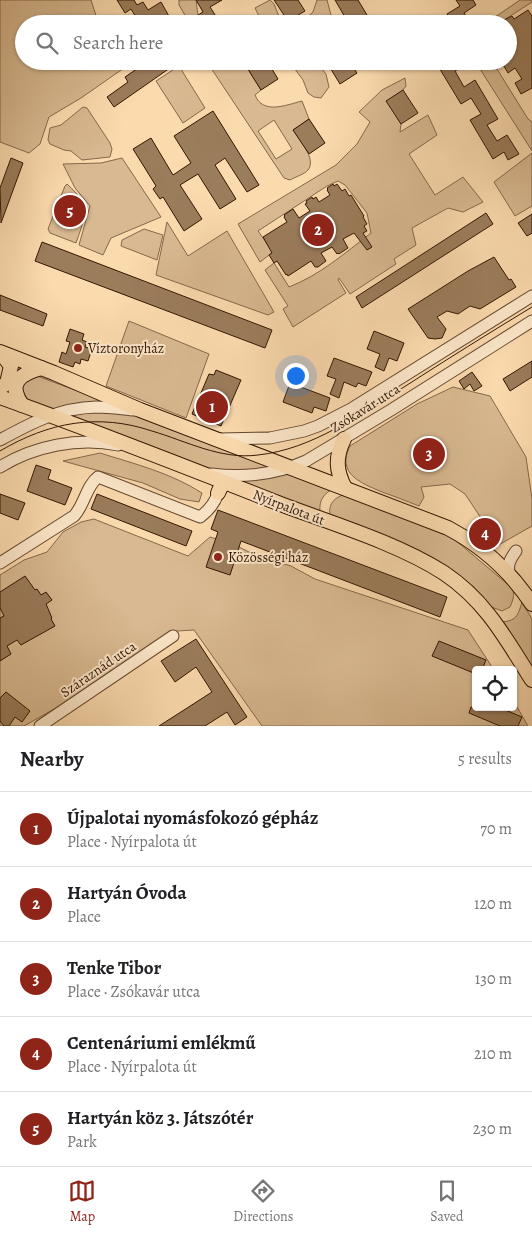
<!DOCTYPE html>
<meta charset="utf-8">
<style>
body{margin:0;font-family:Alegreya,serif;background:#f6f6f6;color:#202124}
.controls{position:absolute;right:15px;bottom:15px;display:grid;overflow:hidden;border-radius:5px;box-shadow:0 1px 4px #0004}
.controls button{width:45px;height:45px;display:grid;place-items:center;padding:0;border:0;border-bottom:1px solid #e0e0e0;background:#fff;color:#202124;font:25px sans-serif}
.you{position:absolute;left:295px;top:375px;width:18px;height:18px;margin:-12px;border:4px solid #fff;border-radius:50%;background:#1a73e8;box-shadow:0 0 0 8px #1a73e833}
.badge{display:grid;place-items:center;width:32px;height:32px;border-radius:50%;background:#8f2418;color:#fff;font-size:16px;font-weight:700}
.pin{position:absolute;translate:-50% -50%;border:2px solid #fff;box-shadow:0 1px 5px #0006}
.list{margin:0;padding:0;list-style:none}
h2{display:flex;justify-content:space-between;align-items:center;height:65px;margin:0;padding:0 20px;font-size:21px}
h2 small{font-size:16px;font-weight:400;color:#757577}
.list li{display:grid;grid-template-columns:32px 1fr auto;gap:15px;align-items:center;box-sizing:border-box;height:75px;padding:0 20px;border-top:1px solid #e0e0e0}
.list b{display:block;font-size:19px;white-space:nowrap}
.list p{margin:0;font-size:16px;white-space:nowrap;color:#757577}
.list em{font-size:16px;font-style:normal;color:#757577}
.icon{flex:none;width:28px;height:28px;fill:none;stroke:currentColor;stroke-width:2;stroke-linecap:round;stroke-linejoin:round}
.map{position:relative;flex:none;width:532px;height:726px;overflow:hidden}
.search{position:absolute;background:#fff;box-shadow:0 1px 4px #0004;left:15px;right:15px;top:15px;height:55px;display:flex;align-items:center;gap:12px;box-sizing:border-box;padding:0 18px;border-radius:28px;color:#757577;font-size:19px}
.sheet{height:440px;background:#fff}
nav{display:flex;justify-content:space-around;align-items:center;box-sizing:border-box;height:70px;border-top:1px solid #e0e0e0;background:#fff;font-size:14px;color:#757577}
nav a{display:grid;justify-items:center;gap:2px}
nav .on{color:#8f2418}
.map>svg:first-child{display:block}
</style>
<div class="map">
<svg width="532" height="726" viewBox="0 0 532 726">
<rect width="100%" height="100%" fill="#fbdaae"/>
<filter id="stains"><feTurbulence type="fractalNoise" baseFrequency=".004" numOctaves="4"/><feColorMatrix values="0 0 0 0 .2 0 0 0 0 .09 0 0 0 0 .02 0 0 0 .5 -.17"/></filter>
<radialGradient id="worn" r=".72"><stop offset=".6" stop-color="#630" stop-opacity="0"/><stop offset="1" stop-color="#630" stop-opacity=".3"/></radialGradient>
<g fill="#d9b991" stroke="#86684a" fill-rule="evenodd">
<polygon points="0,0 91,0 97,19 105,24 24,24 24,61 134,61 81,98 49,117 40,144 29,153 0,142"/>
<polygon points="179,0 196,0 199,24 190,24 179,5"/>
<polygon points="270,0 274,4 282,24 263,24 255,8"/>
<polygon points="317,0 327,0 331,15 339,24 304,24 303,21 313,12"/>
<polygon points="520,0 532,0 532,2 498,24 485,24"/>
<path d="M211,61H243L261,90L255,95C263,115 286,105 302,101L309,119L293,130C299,139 317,159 308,170C305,174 295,177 290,180L284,178L209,65ZM274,120L292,149L276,159L258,131Z"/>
<polygon points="289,61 315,61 326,74 329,87 321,98 314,97 308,93 303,80"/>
<polygon points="475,61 492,61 528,119 532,122 532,151"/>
<polygon points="179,66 205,108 183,123 156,81"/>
<path d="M405,78L406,86L403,90L387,101L401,124L400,132L428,115L437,135L409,154L435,195L463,177L483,202L463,212L448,208L412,228L416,245L394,259L396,264L350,294L339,278L338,280L346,293L293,327L283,309L288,306L265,270L274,263L289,287C320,275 345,253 371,233L367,213L345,185L338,181L327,186L258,231L273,252L260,262L238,224L336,165L357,144L370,122L359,112L382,90Z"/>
<polygon points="83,107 87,108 110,143 112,149 110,157 82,160 71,151 64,150 50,144 48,140 50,128 61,125"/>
<polygon points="532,153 532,206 515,216 494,182"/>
<polygon points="122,158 161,217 111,238 103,255 79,245 90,206 75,188 63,164 101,163"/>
<path d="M67,184C91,206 86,214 76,243L50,233L48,229L65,186Z"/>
<polygon points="167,222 188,256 227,231 274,312 268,315 156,275"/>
<polygon points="144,229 163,235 157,260 121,246 122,240"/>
<polygon points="129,321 209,354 186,418 106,386"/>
<polygon points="29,373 118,406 51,412 21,401 20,380"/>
<path d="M453,387L490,396L526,457L532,499V526L495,547L475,533L474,529L481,518L465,494L450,484L421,487L424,497L419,506C406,501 394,496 382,492C361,483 336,474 350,446L417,404Z"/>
<polygon points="98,411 136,413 280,468 207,473 62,417"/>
<path d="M100,453C135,464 171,473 202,493L199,502L180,499L143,483L63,461Z"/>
<path d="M294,473L333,489C321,495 318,504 321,516L221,479Z"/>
<path d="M346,494L448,534L511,587C516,593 513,600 510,607L502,611L489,606L460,580L331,520C327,506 332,498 346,494Z"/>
<polygon points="94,519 188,556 210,537 233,544 255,555 291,566 315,579 468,630 494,670 476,670 476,707 513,707 513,700 528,726 262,726 194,630 177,631 118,673 24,726 0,726 0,575 24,560 47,552 63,532 81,522"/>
<path d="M522,602L532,619V671L501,622C516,621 518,616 522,602Z"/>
</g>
<g fill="#9b7c5b" stroke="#331602">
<polygon points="117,0 134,0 137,5 143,2 148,10 161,2 170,18 157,24 152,17 140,24 131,9 125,13"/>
<polygon points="196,0 222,0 210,7 221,24 203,24 198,15 203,12"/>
<polygon points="274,0 298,0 305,11 288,21"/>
<polygon points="335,0 358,0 367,15 354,24 349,24"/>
<polygon points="456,0 473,0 476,5 464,13 469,21 465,24 454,24 447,14 460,6"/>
<polygon points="528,10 532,16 532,88 521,94 515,83 522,79 515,68 508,73 501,61 508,61 508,24 506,24 504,20 512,16 514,19"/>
<polygon points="161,61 180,61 114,107 107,97 128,82 125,77 144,64 149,70"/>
<polygon points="254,61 267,61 278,79 261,90 246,66"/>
<polygon points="326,61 349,61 357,73 340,84"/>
<polygon points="445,61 471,61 455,71 464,87 475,80 498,119 487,125 497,141 507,135 519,154 508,160 504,152 493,159 470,120 481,114 471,98 461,104 438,66"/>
<polygon points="403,90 418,113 401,124 386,101"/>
<polygon points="213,111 259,185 247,192 225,158 215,165 236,199 220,209 198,174 180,185 202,219 184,231 163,197 160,199 153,189 156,186 133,149 151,138 173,175 191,163 174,136"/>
<polygon points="309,119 325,143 309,154 293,130"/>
<polygon points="11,158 23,163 1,223 0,188"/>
<polygon points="333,184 334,186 337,184 342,191 345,189 349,196 351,195 364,216 363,217 367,224 364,226 367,231 363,233 372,247 367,250 354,233 343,239 348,248 339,254 338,253 337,254 332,247 321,253 326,261 318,267 315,267 311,261 288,276 287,274 286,275 277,261 274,263 269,255 272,253 263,237 287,222 284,217 285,216 284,215 293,209 299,218 310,211 305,204 307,203 306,201 312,197 313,199 316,197 319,202 330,195 327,190 328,189 327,188"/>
<polygon points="486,213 493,224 362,308 356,297"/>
<polygon points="532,214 532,233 527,236 518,223"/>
<polygon points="42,242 272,330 265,348 35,261"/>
<polygon points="494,257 509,280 511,279 516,287 480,309 470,306 458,314 447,311 437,317 446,329 442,338 435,339 428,338 408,309 468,271"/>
<polygon points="0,295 47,314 43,326 0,310"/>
<polygon points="70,329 84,334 82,340 87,342 85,347 92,349 88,361 81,359 80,364 75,362 73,367 59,362 62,352 66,354 70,342 66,341"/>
<polygon points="374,331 404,343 397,361 389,358 384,371 375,367 380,354 367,349"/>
<polygon points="334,358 372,372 366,386 358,383 356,387 344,382 339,398 330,394 336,379 327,376"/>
<polygon points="532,361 532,377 510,391 503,379"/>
<polygon points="216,370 241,380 221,426 192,414 209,374 214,375"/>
<polygon points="472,372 482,386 474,391 470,384 464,389 459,381"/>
<polygon points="290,383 330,398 326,411 314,407 312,413 283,402"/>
<polygon points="36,465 51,470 48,479 72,488 65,505 27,491"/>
<polygon points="0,494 25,503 18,520 0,513"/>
<polygon points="97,494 192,531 186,546 91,509"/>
<polygon points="218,510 447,597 440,617 241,541 230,575 206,567 218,532 211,529"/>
<polygon points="25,576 35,590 37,589 41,595 46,592 52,600 46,604 52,618 51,619 55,626 21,645 17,640 7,646 11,654 0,661 0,618 4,616 0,608 0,592"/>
<polygon points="196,639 247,717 235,725 227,712 205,726 159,726 212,692 196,667 175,682 161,661"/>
<polygon points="439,641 486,660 482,670 476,670 476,674 432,656"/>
<polygon points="6,692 30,711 22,722 15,717 9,726 4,726 0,721 0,698"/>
<polygon points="471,707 498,707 522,717 518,726 500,726 469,713"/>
</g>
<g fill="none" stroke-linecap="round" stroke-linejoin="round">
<defs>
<g id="minor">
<polyline points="219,439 270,438 304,431 318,426 351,409 532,296"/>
<path d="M0,440C31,423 59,408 96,407C109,407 123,409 135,410"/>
<path d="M0,467C34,446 78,437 118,445"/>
<path d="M211,474C243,478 277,474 306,461L391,410L532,321"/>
<path d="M0,563L74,516C85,504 86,486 98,477L200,517C208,511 215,503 218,493"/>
<path d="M510,575C506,565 511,558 516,551"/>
<polyline points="40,726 173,636"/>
</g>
<g id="major">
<path d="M0,352L54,373L140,410L448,528C482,546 511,572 532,604"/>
<polyline points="0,388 7,383 11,366 1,353"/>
<path d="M0,397C95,431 189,468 283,505C334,524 399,544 444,573C486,601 506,639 532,680"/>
<path d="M22,405C7,383 20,374 41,368"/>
<path d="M344,439C335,457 336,471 345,488"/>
<polyline points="218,493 223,482"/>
</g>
</defs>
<use href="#minor" stroke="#65472d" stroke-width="13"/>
<use href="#major" stroke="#331602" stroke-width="16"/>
<use href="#minor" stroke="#fce7ca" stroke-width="11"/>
<use href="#major" stroke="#fbdaae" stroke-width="14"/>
<path stroke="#331602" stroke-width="1" d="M0,451C49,422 98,413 152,431C186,441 221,460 258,455C313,449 358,415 404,387C446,360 489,333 532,307"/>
</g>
<g fill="#8f2418" stroke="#fce7ca" stroke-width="2">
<circle cx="78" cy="348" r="5"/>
<circle cx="218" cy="557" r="5"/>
</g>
<g text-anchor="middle" stroke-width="4" stroke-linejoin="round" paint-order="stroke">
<g font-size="14" fill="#331602" stroke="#fce7ca" text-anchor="start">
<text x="88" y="353">Víztoronyház</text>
<text x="228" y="562">Közösségi ház</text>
</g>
<g font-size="14" fill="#331602" stroke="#fce7ca">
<text transform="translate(365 408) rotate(-32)" y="5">Zsókavár utca</text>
<text transform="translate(289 507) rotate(21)" y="5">Nyírpalota út</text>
<text transform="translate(98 669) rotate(-34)" y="5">Száraznád utca</text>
</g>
</g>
<rect width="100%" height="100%" filter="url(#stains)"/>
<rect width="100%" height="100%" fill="url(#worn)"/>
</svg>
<div class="controls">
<button><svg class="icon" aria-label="locate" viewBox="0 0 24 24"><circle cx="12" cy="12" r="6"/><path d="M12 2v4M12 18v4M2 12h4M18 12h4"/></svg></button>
</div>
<div class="you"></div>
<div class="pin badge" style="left:212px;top:407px">1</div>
<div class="pin badge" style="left:318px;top:230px">2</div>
<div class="pin badge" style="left:429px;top:454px">3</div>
<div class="pin badge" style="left:485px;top:534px">4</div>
<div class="pin badge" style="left:70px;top:211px">5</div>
<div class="search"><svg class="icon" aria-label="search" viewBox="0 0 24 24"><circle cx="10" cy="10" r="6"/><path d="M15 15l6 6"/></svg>Search here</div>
</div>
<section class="sheet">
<h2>Nearby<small>5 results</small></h2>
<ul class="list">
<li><span class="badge">1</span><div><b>Újpalotai nyomásfokozó gépház</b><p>Place · Nyírpalota út</p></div><em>70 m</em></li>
<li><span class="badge">2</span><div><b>Hartyán Óvoda</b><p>Place</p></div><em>120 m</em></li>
<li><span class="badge">3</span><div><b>Tenke Tibor</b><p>Place · Zsókavár utca</p></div><em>130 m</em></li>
<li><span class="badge">4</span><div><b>Centenáriumi emlékmű</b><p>Place · Nyírpalota út</p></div><em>210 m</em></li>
<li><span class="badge">5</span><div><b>Hartyán köz 3. Játszótér</b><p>Park</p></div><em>230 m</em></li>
</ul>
</section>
<nav>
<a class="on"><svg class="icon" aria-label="map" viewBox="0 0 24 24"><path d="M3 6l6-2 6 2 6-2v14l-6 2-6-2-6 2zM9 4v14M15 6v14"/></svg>Map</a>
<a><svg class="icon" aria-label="directions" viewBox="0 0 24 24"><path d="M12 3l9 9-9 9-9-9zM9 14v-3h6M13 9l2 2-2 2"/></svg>Directions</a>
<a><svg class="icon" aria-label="saved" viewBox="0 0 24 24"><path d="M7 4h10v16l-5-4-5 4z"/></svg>Saved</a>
</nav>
